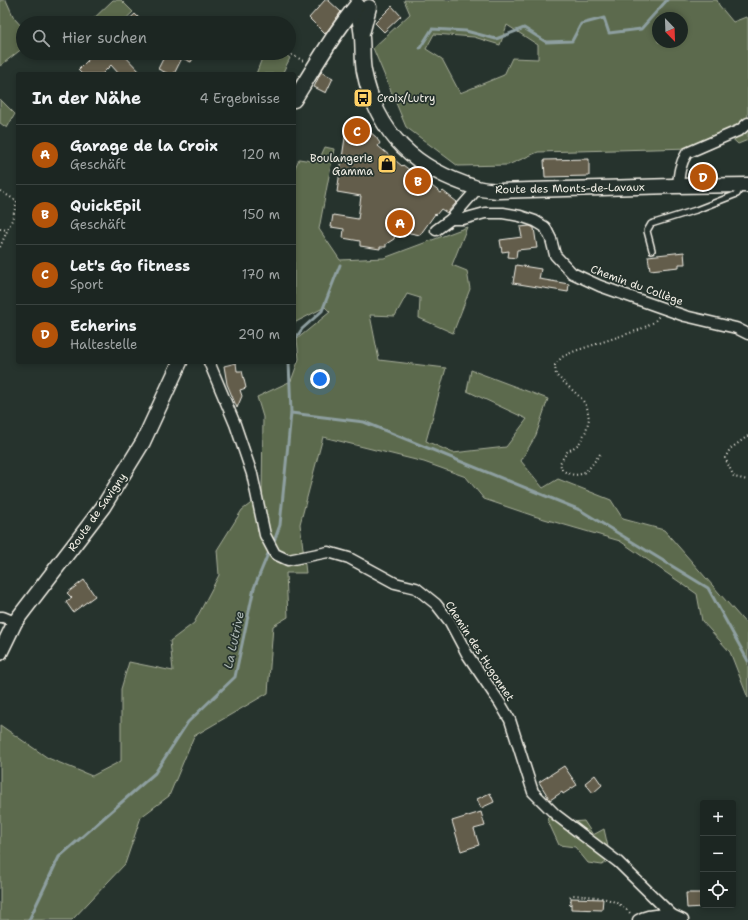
<!DOCTYPE html>
<html lang="de">
<meta charset="utf-8">
<style>
body{margin:0;font-family:"Shantell Sans",sans-serif;background:#252e2a;color:#f1f3f6}
.controls{position:absolute;right:12px;bottom:12px;display:grid;overflow:hidden;border-radius:4px;box-shadow:0 2px 6px #0003}
.controls button{width:36px;height:36px;display:grid;place-items:center;padding:0;border:0;border-bottom:1px solid #3a4340;background:#1c2622;color:#f1f3f6;font:20px sans-serif}
.compass{position:absolute;left:652px;top:12px;width:36px;height:36px;border-radius:50%;background:#1c2622;box-shadow:0 2px 6px #0003;rotate:157deg}
.you{position:absolute;left:320px;top:379px;width:14px;height:14px;margin:-10px;border:3px solid #fff;border-radius:50%;background:#1a73e8;box-shadow:0 0 0 6px #1a73e833}
.badge{display:grid;place-items:center;width:26px;height:26px;border-radius:50%;background:#b45309;color:#fff;font-size:13px;font-weight:700}
.pin{position:absolute;translate:-50% -50%;border:2px solid #fff;box-shadow:0 1px 4px #0006}
.list{margin:0;padding:0;list-style:none}
h2{display:flex;justify-content:space-between;align-items:center;height:52px;margin:0;padding:0 16px;font-size:17px}
h2 small{font-size:13px;font-weight:400;color:#a0a5a5}
.list li{display:grid;grid-template-columns:26px 1fr auto;gap:12px;align-items:center;box-sizing:border-box;height:60px;padding:0 16px;border-top:1px solid #3a4340}
.list b{display:block;font-size:15px;white-space:nowrap}
.list p{margin:0;font-size:13px;white-space:nowrap;color:#a0a5a5}
.list em{font-size:13px;font-style:normal;color:#a0a5a5}
.icon{flex:none;width:22px;height:22px;fill:none;stroke:currentColor;stroke-width:2;stroke-linecap:round;stroke-linejoin:round}
.map{position:relative;flex:none;width:748px;height:920px;overflow:hidden}
.search{position:absolute;background:#1c2622;box-shadow:0 2px 6px #0003;left:16px;top:16px;width:280px;height:44px;display:flex;align-items:center;gap:10px;box-sizing:border-box;padding:0 14px;border-radius:22px;color:#a0a5a5;font-size:15px}
.panel{position:absolute;background:#1c2622;box-shadow:0 2px 6px #0003;left:16px;top:72px;width:280px;height:292px;border-radius:4px}
.map>svg:first-child{display:block}
</style>
<div class="map">
<svg width="748" height="920" viewBox="0 0 748 920">
<rect width="100%" height="100%" fill="#26332d"/>
<filter id="ink" filterUnits="userSpaceOnUse"><feTurbulence type="fractalNoise" baseFrequency=".025" numOctaves="2"/><feDisplacementMap in="SourceGraphic" scale="8" xChannelSelector="R" yChannelSelector="G"/><feConvolveMatrix kernelMatrix="1 2 1 2 8 2 1 2 1" color-interpolation-filters="sRGB"/></filter>
<g filter="url(#ink)">
<g fill="#5b6b4d" stroke="#a8ae9a" fill-rule="evenodd">
<polygon points="0,0 6,0 14,18 23,28 23,48 0,66"/>
<polygon points="113,0 121,0 133,12 121,23 89,23"/>
<path d="M404,0H717L719,5L733,22L746,17L748,18V140L738,144L726,133L692,148L538,152L508,165L458,166L406,127L373,48L410,14ZM658,18H682V42H658ZM507,25L538,45V59L512,58L504,75L460,93L442,59L426,49L434,34L474,37L500,45Z"/>
<polygon points="264,53 283,53 290,58 282,74 256,74"/>
<polygon points="0,99 15,114 7,128 0,123"/>
<polygon points="325,147 334,149 319,229 340,260 384,258 467,227 452,265 467,271 470,289 453,333 419,318 420,298 407,294 395,316 370,315 379,360 446,368 426,441 453,453 506,447 527,419 467,391 471,370 548,399 536,435 521,461 543,488 558,479 611,500 623,519 664,530 748,626 748,698 730,652 702,621 697,594 620,541 534,516 484,499 466,477 424,462 323,437 300,524 306,573 286,573 288,617 273,626 268,693 194,736 169,796 141,817 125,864 72,920 0,920 0,725 48,758 92,776 121,761 121,689 129,662 173,671 170,641 194,623 219,575 217,550 242,510 262,495 263,417 257,397 291,381 299,359 297,339 330,312 325,307 294,323 294,170 299,159 318,162"/>
<polygon points="556,811 570,822 584,821 593,835 604,829 608,847 615,855 602,865 588,863 575,847 559,845 547,819"/>
</g>
<g fill="none" stroke-linecap="round" stroke-linejoin="round">
<g stroke="#8e9fa0" stroke-width="3">
<polyline points="420,48 432,29 466,31 496,39 524,28 546,42 572,41 581,24 604,18 609,33 641,29 667,0"/>
<polyline points="294,341 302,329 322,311 340,265"/>
<polyline points="291,413 364,422 580,510 708,588 748,661"/>
<polyline points="273,544 280,525 291,413 289,362"/>
<polyline points="29,920 59,857 155,773 188,722 235,677 254,588 270,549"/>
</g>
</g>
<g fill="#635d4b" stroke="#f4f1e8">
<polygon points="325,0 328,0 341,12 325,34 309,18"/>
<polygon points="392,6 401,16 384,32 375,23"/>
<polygon points="135,14 144,23 125,23"/>
<polygon points="95,53 122,53 142,74 119,74 111,65 102,74 82,74 78,70"/>
<polygon points="166,53 196,53 191,62 182,58 174,74 169,74 158,69"/>
<polygon points="321,72 333,78 326,93 314,87"/>
<polygon points="347,124 368,126 368,130 377,138 377,139 380,143 378,146 402,166 403,165 424,181 424,180 441,193 443,191 457,202 447,213 441,209 436,215 435,214 420,235 405,232 404,237 395,235 394,239 386,244 386,247 380,247 380,249 360,246 360,241 343,238 344,229 331,227 333,215 358,219 361,196 337,192"/>
<polygon points="589,159 589,176 545,177 544,160"/>
<polygon points="530,226 534,228 537,248 517,250 516,258 508,257 509,251 502,252 500,240 522,237 520,227"/>
<polygon points="684,252 685,264 679,264 679,267 650,270 648,256"/>
<polygon points="516,265 541,269 539,279 569,284 568,292 513,283"/>
<polygon points="236,363 237,371 242,371 246,388 240,390 242,396 237,408 227,384 224,366"/>
<polygon points="84,580 95,596 73,612 66,602 72,598 67,593"/>
<polygon points="564,766 577,785 563,794 562,792 550,800 539,782"/>
<polygon points="595,775 602,785 593,793 585,783"/>
<polygon points="490,793 494,802 481,808 477,799"/>
<polygon points="481,812 485,826 474,829 479,845 461,851 452,821"/>
<polygon points="686,893 703,893 703,907 687,908"/>
<polygon points="571,898 603,899 602,910 571,909"/>
</g>
<g fill="none" stroke-linecap="round" stroke-linejoin="round">
<defs>
<polyline id="lane" points="652,250 647,231 651,224 696,210 737,194 741,187"/>
<g id="street">
<path d="M678,186C679,173 680,164 687,153L740,130L748,123"/>
<polyline points="451,219 463,219 485,213 503,213 520,216 535,221 545,227 551,239 555,255 572,273 600,286 685,316 736,328 748,334"/>
<polyline points="436,230 451,219 478,188"/>
<polyline points="209,362 235,424 252,474 265,535 275,554 288,560 328,552 349,558 395,583 416,588 436,604 450,622 467,654 500,703 510,720 533,792 556,815 618,862 672,915 683,920"/>
<polyline points="0,617 3,617 15,622"/>
<path d="M638,920C648,914 661,914 672,915"/>
</g>
<g id="secondary">
<path d="M357,5C359,16 361,27 362,38C363,49 362,61 364,71C369,98 383,128 403,147C422,166 451,180 477,188C483,190 491,190 498,191L673,186L748,185"/>
<polyline points="363,30 369,7"/>
<path d="M294,100C314,68 333,34 357,5"/>
<polyline points="0,653 15,622 103,507 143,442 180,362"/>
</g>
</defs>
<use href="#lane" stroke="#f4f1e8" stroke-width="8"/>
<use href="#street" stroke="#f4f1e8" stroke-width="13"/>
<use href="#secondary" stroke="#f4f1e8" stroke-width="17"/>
<g stroke="#f4f1e8" stroke-width="2" stroke-dasharray="1 3" stroke-linecap="butt">
<polyline points="190,23 194,22 216,20 227,23"/>
<polyline points="288,53 304,61"/>
<polyline points="0,191 17,201"/>
<polyline points="0,229 8,230"/>
<polyline points="0,247 12,220 17,201"/>
<polyline points="748,436 730,449 725,458 734,477 748,480"/>
<path d="M600,454C588,470 582,482 562,470L560,463L567,452L579,444L586,431L589,419L587,407L581,398L556,375L555,365L562,357L575,351L639,330L654,322L659,316"/>
<path d="M570,905V897L573,895C596,897 614,896 631,914"/>
</g>
<use href="#lane" stroke="#26332d" stroke-width="5"/>
<use href="#street" stroke="#26332d" stroke-width="10"/>
<use href="#secondary" stroke="#26332d" stroke-width="14"/>
</g>
</g>
<defs>
<symbol id="bus-square" viewBox="-11 -11 22 22"><rect x="-9" y="-9" width="18" height="18" rx="4" fill="#ffd166" stroke="#26332d"/><path d="M-5-6H5V4H4V6H2V4H-2V6H-4V4H-5ZM-3.5-4V0h7V-4ZM-3.5 1.2v1.5H-2V1.2ZM2 1.2v1.5H3.5V1.2Z" fill="#111"/></symbol>
<symbol id="shop-square" viewBox="-11 -11 22 22"><rect x="-9" y="-9" width="18" height="18" rx="4" fill="#ffd166" stroke="#26332d"/><path d="M-5-2.5h2.3a2.7 3.5 0 0 1 5.4 0H5L5.5 6h-11ZM-1.5-2.5h3a1.5 2.3 0 0 0-3 0Z" fill="#111"/></symbol>
</defs>
<g fill-rule="evenodd">
<use href="#bus-square" x="352" y="87" width="22" height="22"/>
<use href="#shop-square" x="376" y="153" width="22" height="22"/>
</g>
<g text-anchor="middle" stroke-width="3.5" stroke-linejoin="round" paint-order="stroke">
<g font-size="11" fill="#f4f1e8" stroke="#26332d" text-anchor="start">
<text x="377" y="102">Croix/Lutry</text>
<text x="373" y="162" text-anchor="end">Boulangerie<tspan x="373" dy="13">Gamma</tspan></text>
</g>
<g font-size="11" fill="#f4f1e8" stroke="#26332d">
<text transform="translate(570 188) rotate(-1)" y="4">Route des Monts-de-Lavaux</text>
<text transform="translate(637 285) rotate(20)" y="4">Chemin du Collège</text>
<text transform="translate(97 512) rotate(-55)" y="4">Route de Savigny</text>
<text transform="translate(480 651) rotate(57)" y="4">Chemin des Hugonnet</text>
</g>
<g font-size="12" font-style="italic" fill="#b0bbb8" stroke="#26332d">
<text transform="translate(234 640) rotate(-78)" y="4">La Lutrive</text>
</g>
</g>
</svg>
<div class="controls">
<button>+</button>
<button>−</button>
<button><svg class="icon" aria-label="locate" viewBox="0 0 24 24"><circle cx="12" cy="12" r="6"/><path d="M12 2v4M12 18v4M2 12h4M18 12h4"/></svg></button>
</div>
<svg class="compass" viewBox="-18 -18 36 36"><path d="M0-13l5 13h-10z" fill="#e53935"/><path d="M0 13l5-13h-10z" fill="#a0a5a5"/></svg>
<div class="you"></div>
<div class="pin badge" style="left:400px;top:223px">A</div>
<div class="pin badge" style="left:418px;top:181px">B</div>
<div class="pin badge" style="left:357px;top:131px">C</div>
<div class="pin badge" style="left:703px;top:177px">D</div>
<div class="search"><svg class="icon" aria-label="search" viewBox="0 0 24 24"><circle cx="10" cy="10" r="6"/><path d="M15 15l6 6"/></svg>Hier suchen</div>
<section class="panel">
<h2>In der Nähe<small>4 Ergebnisse</small></h2>
<ul class="list">
<li><span class="badge">A</span><div><b>Garage de la Croix</b><p>Geschäft</p></div><em>120 m</em></li>
<li><span class="badge">B</span><div><b>QuickEpil</b><p>Geschäft</p></div><em>150 m</em></li>
<li><span class="badge">C</span><div><b>Let's Go fitness</b><p>Sport</p></div><em>170 m</em></li>
<li><span class="badge">D</span><div><b>Echerins</b><p>Haltestelle</p></div><em>290 m</em></li>
</ul>
</section>
</div>
